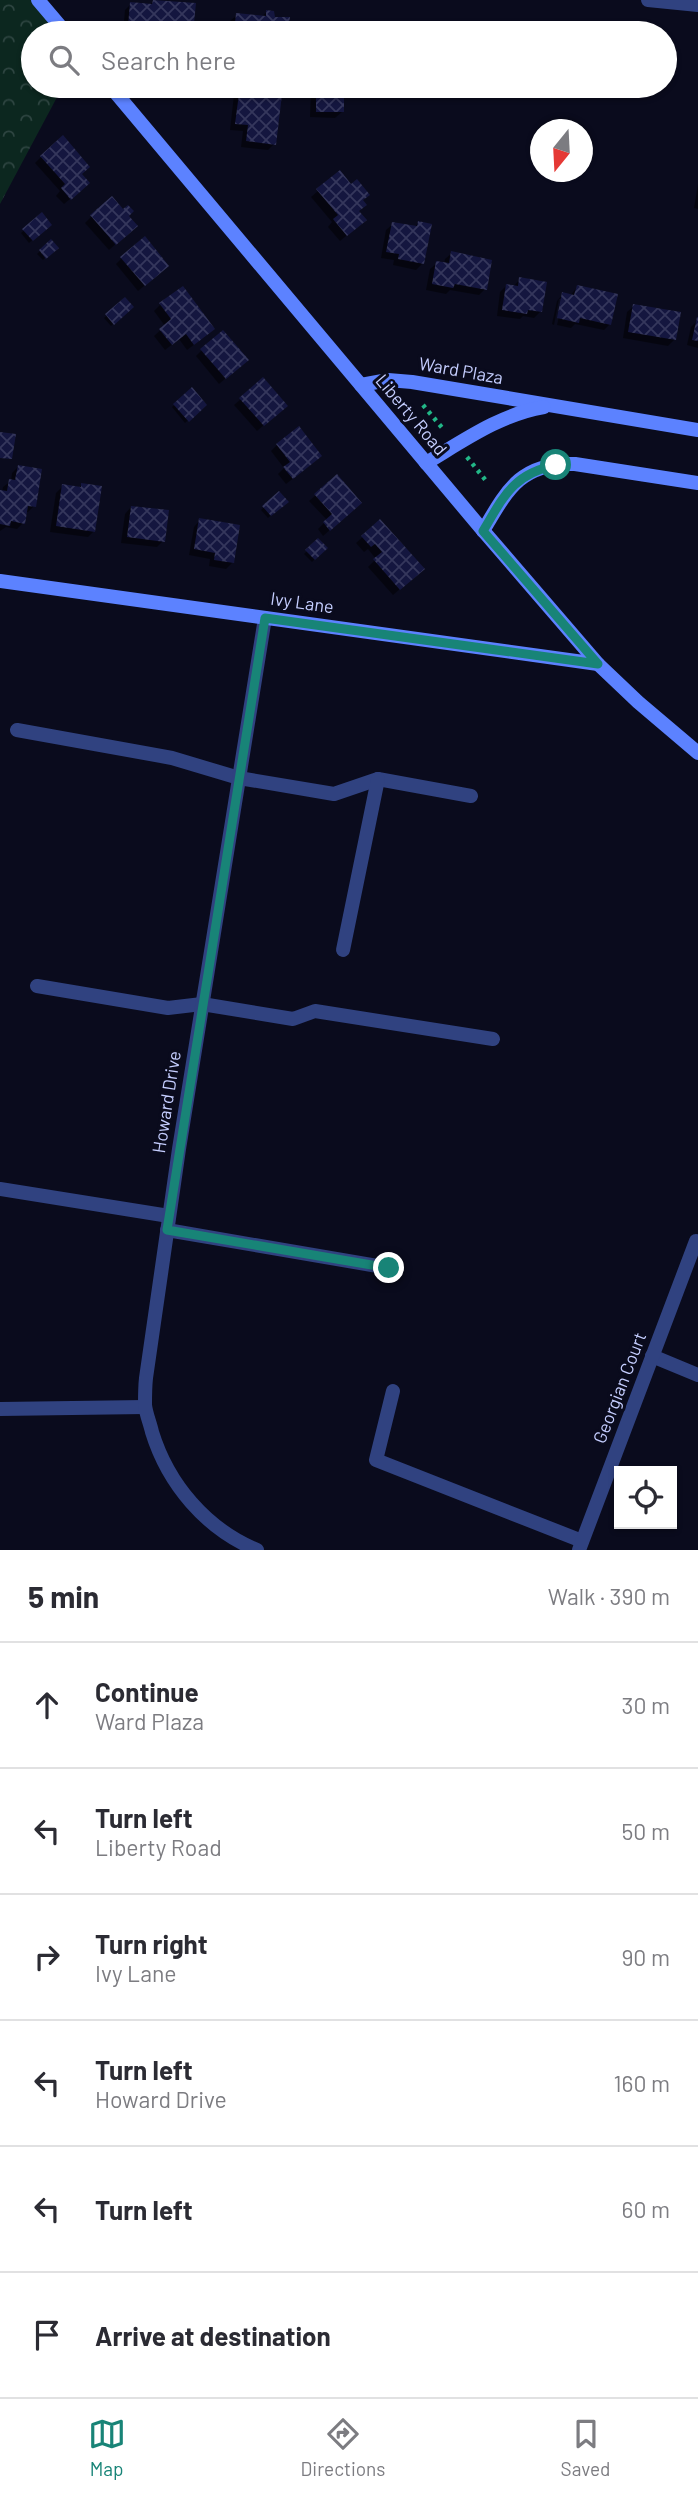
<!DOCTYPE html>
<meta charset="utf-8">
<style>
body{margin:0;font-family:Barlow,sans-serif;background:#f2f2f3;color:#2b2b33}
.controls{position:absolute;right:21px;bottom:21px;display:grid;overflow:hidden;border-radius:0px;box-shadow:0 2px 5px #0004}
.controls button{width:63px;height:63px;display:grid;place-items:center;padding:0;border:0;border-bottom:2px solid #e1e1e2;background:#fff;color:#2b2b33;font:35px sans-serif}
.compass{position:absolute;left:530px;top:119px;width:63px;height:63px;border-radius:50%;background:#fff;box-shadow:0 2px 5px #0004;rotate:198deg}
.stop{position:absolute;width:21px;height:21px;margin:-16px;border:5px solid #188477;border-radius:50%;background:#fff}
.stop.end{background:#188477;border-color:#fff;box-shadow:0 2px 7px #0008}
.list{margin:0;padding:0;list-style:none}
h2{display:flex;justify-content:space-between;align-items:center;height:91px;margin:0;padding:0 28px;font-size:30px}
h2 small{font-size:23px;font-weight:400;color:#7c7c81}
.list li{display:grid;grid-template-columns:46px 1fr auto;gap:21px;align-items:center;box-sizing:border-box;height:126px;padding:0 28px;border-top:2px solid #e1e1e2}
.list b{display:block;font-size:26px;white-space:nowrap}
.list p{margin:0;font-size:23px;white-space:nowrap;color:#7c7c81}
.list em{font-size:23px;font-style:normal;color:#7c7c81}
.icon{flex:none;width:38px;height:38px;fill:none;stroke:currentColor;stroke-width:2;stroke-linecap:round;stroke-linejoin:round}
.map{position:relative;flex:none;width:698px;height:1550px;overflow:hidden}
.search{position:absolute;background:#fff;box-shadow:0 2px 5px #0004;left:21px;right:21px;top:21px;height:77px;display:flex;align-items:center;gap:18px;box-sizing:border-box;padding:0 24px;border-radius:38px;color:#7c7c81;font-size:26px}
.sheet{height:847px;background:#fff}
nav{display:flex;justify-content:space-around;align-items:center;box-sizing:border-box;height:98px;border-top:2px solid #e1e1e2;background:#fff;font-size:19px;color:#7c7c81}
nav a{display:grid;justify-items:center;gap:4px}
nav .on{color:#188477}
.map>svg:first-child{display:block}
</style>
<div class="map">
<svg width="698" height="1550" viewBox="0 0 698 1550">
<defs>
<pattern id="forest-crowns" width="20" height="18" patternUnits="userSpaceOnUse" patternTransform="scale(1.75)"><rect width="20" height="18" fill="#0c271f"/><path d="M2 6a3 3 0 1 1 6 0M12 15a3 3 0 1 1 6 0" fill="none" stroke="#2e4541"/></pattern>
<pattern id="building-cross-hatch" width="8" height="8" patternUnits="userSpaceOnUse" patternTransform="scale(1.75)"><rect width="8" height="8" fill="#14163f"/><path d="M0 0l8 8M0 8l8-8" fill="none" stroke="#35375c"/></pattern>
</defs>
<rect width="100%" height="100%" fill="#0a0b1d"/>
<polygon fill="url(#forest-crowns)" points="0,0 38,0 66,33 33,33 33,86 63,86 0,204"/>
<g fill="#0007">
<polygon points="154,1 194,5 191,33 123,33 125,10 131,4 148,6"/>
<polygon points="267,12 273,18 288,19 287,33 229,33 230,21 237,15 261,17"/>
<polygon points="235,86 281,86 274,144 268,150 241,147 243,131 230,130"/>
<polygon points="315,86 342,86 342,112 335,118 310,117 311,90"/>
<polygon points="527,86 588,86 582,92"/>
<polygon points="601,86 657,86 650,95 601,92"/>
<polygon points="41,157 80,174 82,189 64,204 56,196 60,191 35,163"/>
<polygon points="339,173 361,201 358,212 358,226 340,241 328,227 332,222 311,197"/>
<polygon points="698,184 698,209 694,208"/>
<polygon points="42,215 50,224 29,243 21,233"/>
<polygon points="92,216 126,216 129,232 109,250 85,223"/>
<polygon points="418,223 422,264 416,270 393,265 394,260 381,258 386,230 393,224 414,228"/>
<polygon points="51,241 56,247 43,260 37,254"/>
<polygon points="452,253 485,289 479,295 450,290 446,294 426,290 430,269 437,263 444,264 445,259"/>
<polygon points="122,258 161,272 138,291 116,264"/>
<polygon points="520,279 540,312 534,318 523,316 520,319 497,316 500,292 506,286 513,287"/>
<polygon points="577,287 610,324 604,330 575,324 571,328 557,325 563,299 559,299 554,325 552,324 557,301 563,294 570,296"/>
<polygon points="125,300 132,307 111,326 104,318"/>
<polygon points="160,305 207,335 187,350 179,339 165,350 154,336 165,326 154,311"/>
<polygon points="634,306 674,340 668,346 623,338 627,312"/>
<polygon points="697,321 698,321 698,348 687,345 691,327"/>
<polygon points="202,350 240,366 219,384 196,356"/>
<polygon points="192,390 205,405 185,423 172,407"/>
<polygon points="241,399 279,412 257,431 234,405"/>
<polygon points="277,445 314,462 286,484 278,474 284,468 271,451"/>
<polygon points="18,467 34,506 28,512 25,512 23,523 17,529 6,527 0,531 0,492 2,493 3,487 11,481 12,473"/>
<polygon points="82,485 94,531 88,537 50,532 56,493 63,486 78,488"/>
<polygon points="279,493 286,502 268,518 261,510"/>
<polygon points="316,495 354,509 323,536 318,529 327,520 309,501"/>
<polygon points="131,507 163,541 157,547 121,543 125,514"/>
<polygon points="200,520 232,563 226,569 209,566 210,559 189,555 194,527"/>
<polygon points="380,521 416,575 393,595 368,567 376,559 368,549 364,552 356,543"/>
<polygon points="318,540 326,548 312,562 304,554"/>
</g>
<g fill="url(#building-cross-hatch)">
<polygon points="153,0 196,3 193,33 133,32 128,26 130,2 152,4"/>
<polygon points="266,10 274,11 275,17 290,17 288,33 234,33 236,13 266,16"/>
<polygon points="342,28 381,31 381,33 342,33"/>
<polygon points="240,86 283,86 276,145 246,141 248,125 235,124"/>
<rect x="316" y="86" width="28" height="26"/>
<polygon points="627,86 658,86 658,89 627,88"/>
<polygon points="63,135 90,167 82,174 90,183 71,200 61,188 65,184 40,156"/>
<polygon points="340,170 351,184 357,179 370,195 363,200 367,205 359,211 367,220 347,236 333,219 338,215 316,189"/>
<polygon points="112,196 123,209 128,205 134,211 129,216 138,226 116,245 90,215"/>
<polygon points="42,212 52,225 33,241 22,229"/>
<polygon points="418,221 432,224 424,264 398,259 399,254 386,252 392,222 417,226"/>
<polygon points="145,236 169,266 145,286 120,257"/>
<polygon points="51,239 59,248 46,259 39,250"/>
<polygon points="451,251 492,260 487,290 455,284 453,288 432,284 436,261 449,263"/>
<polygon points="519,277 547,282 542,312 528,310 527,314 502,310 506,284 518,286"/>
<polygon points="577,285 618,294 611,325 580,318 579,323 557,318 562,292 574,295"/>
<polygon points="183,286 215,329 194,345 186,334 172,345 159,329 171,319 159,303"/>
<polygon points="125,297 134,307 114,325 105,314"/>
<polygon points="633,304 681,312 676,340 628,332"/>
<polygon points="697,317 698,317 698,341 692,340"/>
<polygon points="223,330 249,360 226,379 200,349"/>
<polygon points="263,377 288,406 264,426 239,398"/>
<polygon points="192,387 207,405 189,422 173,404"/>
<polygon points="299,426 322,456 293,479 283,467 290,462 276,444"/>
<polygon points="0,432 16,434 12,459 0,458"/>
<polygon points="18,465 42,469 36,507 28,506 25,524 11,521 10,526 0,524 0,490 7,491 9,479 15,480"/>
<polygon points="337,474 362,503 330,531 323,522 332,514 314,494"/>
<polygon points="81,483 102,486 95,532 56,526 62,484 81,487"/>
<polygon points="279,491 289,502 271,516 262,506"/>
<polygon points="131,506 169,510 165,542 127,537"/>
<polygon points="199,518 240,525 234,563 214,560 215,553 194,549"/>
<polygon points="380,519 425,569 400,590 373,559 382,552 375,544 371,547 361,536"/>
<polygon points="318,538 328,548 315,560 305,550"/>
</g>
<g fill="none" stroke-linecap="round" stroke-linejoin="round">
<g stroke="#22b787" stroke-width="4.5" stroke-dasharray="3.5 5" stroke-linecap="butt">
<polyline points="423,405 444,430"/>
<polyline points="467,457 487,482"/>
</g>
<g stroke="#304280" stroke-width="14">
<polyline points="17,730 172,758 239,778 334,794 378,779 471,796"/>
<polyline points="343,950 378,779"/>
<polyline points="37,986 168,1008 202,1004 293,1019 315,1011 493,1039"/>
<polyline points="0,1189 169,1216"/>
<polyline points="167,1230 389,1268"/>
<polyline points="652,1356 698,1375"/>
<polyline points="393,1391 376,1460 582,1541"/>
<polyline points="0,1409 145,1407"/>
</g>
<g stroke="#304280" stroke-width="14">
<polyline points="648,0 698,5"/>
<path d="M257,1550C206,1529 168,1484 152,1432C150,1423 146,1414 145,1405C145,1396 145,1387 146,1378L179,1149L265,618"/>
<polyline points="579,1550 696,1241"/>
</g>
<g stroke="#5c82ff" stroke-width="14">
<polyline points="38,0 66,33"/>
<polyline points="110,86 480,527 598,664 638,702 698,753"/>
<polyline points="361,385 388,380 412,382 698,430"/>
<path d="M426,463C463,441 501,414 544,407"/>
<path d="M483,531C507,490 521,462 575,464L698,483"/>
<polyline points="0,581 598,664"/>
</g>
</g>
<g fill="none" stroke-linecap="round" stroke-linejoin="round">
<path stroke="#188477" stroke-width="9" d="M389,1268L167,1230L265,618L598,664L483,531C504,496 513,474 556,465"/>
</g>
<g text-anchor="middle" stroke-width="6" stroke-linejoin="round" paint-order="stroke">
<g font-size="18" fill="#c5ceff" stroke="#0a0b1d">
<text transform="translate(461 371) rotate(10)" y="6">Ward Plaza</text>
<text transform="translate(411 415) rotate(50)" y="6">Liberty Road</text>
<text transform="translate(302 603) rotate(8)" y="6">Ivy Lane</text>
<text transform="translate(167 1102) rotate(-81)" y="6">Howard Drive</text>
<text transform="translate(620 1388) rotate(-69)" y="6">Georgian Court</text>
</g>
</g>
</svg>
<div class="controls">
<button><svg class="icon" aria-label="locate" viewBox="0 0 24 24"><circle cx="12" cy="12" r="6"/><path d="M12 2v4M12 18v4M2 12h4M18 12h4"/></svg></button>
</div>
<svg class="compass" viewBox="-18 -18 36 36"><path d="M0-13l5 13h-10z" fill="#e53935"/><path d="M0 13l5-13h-10z" fill="#7c7c81"/></svg>
<div class="stop" style="left:556px;top:465px"></div>
<div class="stop end" style="left:389px;top:1268px"></div>
<div class="search"><svg class="icon" aria-label="search" viewBox="0 0 24 24"><circle cx="10" cy="10" r="6"/><path d="M15 15l6 6"/></svg>Search here</div>
</div>
<section class="sheet">
<h2>5 min<small>Walk · 390 m</small></h2>
<ul class="list">
<li><svg class="icon" aria-label="ahead" viewBox="0 0 24 24"><path d="M12 20V5M6 11l6-6 6 6"/></svg><div><b>Continue</b><p>Ward Plaza</p></div><em>30 m</em></li>
<li><svg class="icon" aria-label="left" viewBox="0 0 24 24"><path d="M17 20v-9H6M10 6l-5 5 5 5"/></svg><div><b>Turn left</b><p>Liberty Road</p></div><em>50 m</em></li>
<li><svg class="icon" aria-label="right" viewBox="0 0 24 24"><path d="M7 20v-9h11M14 6l5 5-5 5"/></svg><div><b>Turn right</b><p>Ivy Lane</p></div><em>90 m</em></li>
<li><svg class="icon" aria-label="left" viewBox="0 0 24 24"><path d="M17 20v-9H6M10 6l-5 5 5 5"/></svg><div><b>Turn left</b><p>Howard Drive</p></div><em>160 m</em></li>
<li><svg class="icon" aria-label="left" viewBox="0 0 24 24"><path d="M17 20v-9H6M10 6l-5 5 5 5"/></svg><div><b>Turn left</b></div><em>60 m</em></li>
<li><svg class="icon" aria-label="arrive" viewBox="0 0 24 24"><path d="M6 21V4h12l-3 4 3 4H6"/></svg><div><b>Arrive at destination</b></div></li>
</ul>
</section>
<nav>
<a class="on"><svg class="icon" aria-label="map" viewBox="0 0 24 24"><path d="M3 6l6-2 6 2 6-2v14l-6 2-6-2-6 2zM9 4v14M15 6v14"/></svg>Map</a>
<a><svg class="icon" aria-label="directions" viewBox="0 0 24 24"><path d="M12 3l9 9-9 9-9-9zM9 14v-3h6M13 9l2 2-2 2"/></svg>Directions</a>
<a><svg class="icon" aria-label="saved" viewBox="0 0 24 24"><path d="M7 4h10v16l-5-4-5 4z"/></svg>Saved</a>
</nav>
